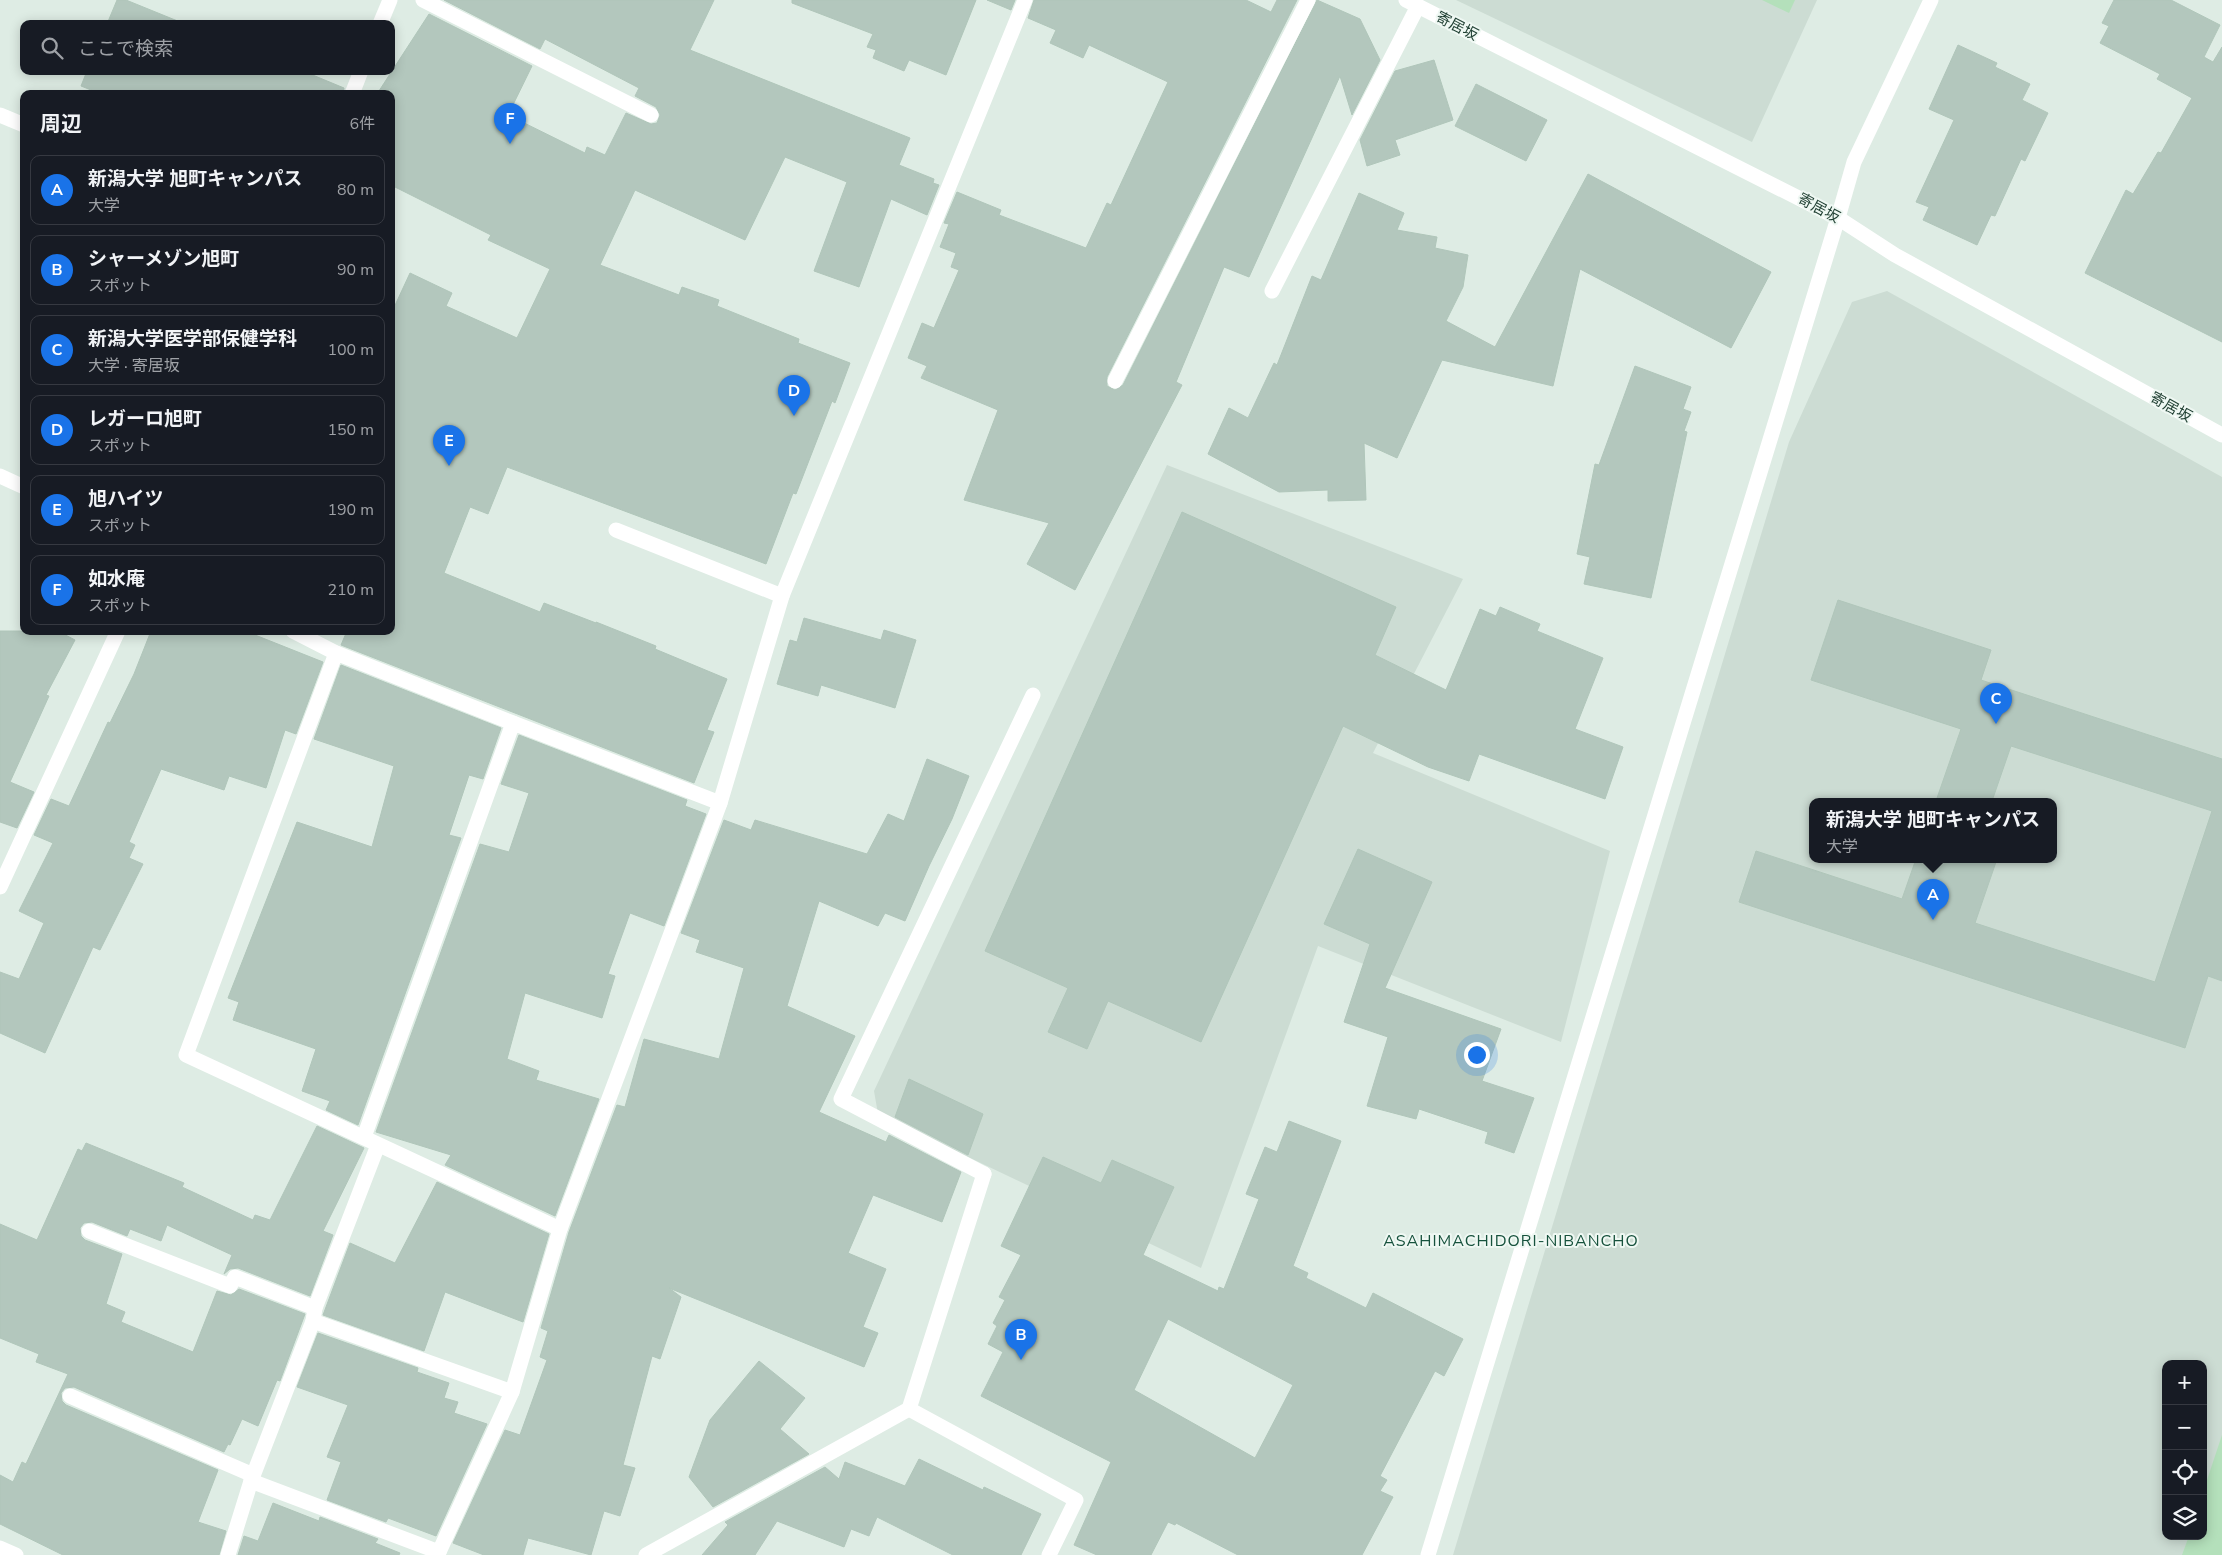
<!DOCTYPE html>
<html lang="ja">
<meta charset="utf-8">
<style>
body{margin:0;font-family:"Nunito Sans","Noto Sans JP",sans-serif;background:#20242c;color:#f1f3f6}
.controls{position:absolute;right:15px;bottom:15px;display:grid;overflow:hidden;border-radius:10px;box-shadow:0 2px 12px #0003}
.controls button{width:45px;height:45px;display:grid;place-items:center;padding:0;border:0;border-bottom:1px solid #363941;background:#171b24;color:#f1f3f6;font:25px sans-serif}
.you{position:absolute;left:1476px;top:1054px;width:18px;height:18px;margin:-12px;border:4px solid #fff;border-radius:50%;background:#1a73e8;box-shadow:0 0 0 8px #1a73e833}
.badge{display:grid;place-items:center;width:32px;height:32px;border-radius:50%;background:#1a73e8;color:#fff;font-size:16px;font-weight:700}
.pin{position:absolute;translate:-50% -41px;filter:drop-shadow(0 1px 2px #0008)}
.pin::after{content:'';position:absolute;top:26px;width:18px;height:15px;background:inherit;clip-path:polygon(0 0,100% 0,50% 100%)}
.popup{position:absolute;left:1809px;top:798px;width:248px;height:65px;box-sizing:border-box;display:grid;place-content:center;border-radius:10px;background:#171b24;filter:drop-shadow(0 1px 4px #0005);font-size:16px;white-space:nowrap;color:#9ea1a6}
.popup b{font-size:19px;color:#f1f3f6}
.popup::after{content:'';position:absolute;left:50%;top:100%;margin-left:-10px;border:10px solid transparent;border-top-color:#171b24}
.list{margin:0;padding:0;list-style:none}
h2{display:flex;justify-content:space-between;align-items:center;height:65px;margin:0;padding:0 20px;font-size:21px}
h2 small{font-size:16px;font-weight:400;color:#9ea1a6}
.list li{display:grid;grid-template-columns:32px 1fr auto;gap:15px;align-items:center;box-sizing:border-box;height:70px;margin:0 10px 10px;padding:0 10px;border:1px solid #363941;border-radius:10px}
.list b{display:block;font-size:19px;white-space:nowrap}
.list p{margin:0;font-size:16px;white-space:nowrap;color:#9ea1a6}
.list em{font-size:16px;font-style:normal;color:#9ea1a6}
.icon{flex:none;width:28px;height:28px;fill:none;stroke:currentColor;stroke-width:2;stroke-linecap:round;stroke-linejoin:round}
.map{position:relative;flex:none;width:2222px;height:1555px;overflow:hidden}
.search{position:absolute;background:#171b24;box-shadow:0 2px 12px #0003;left:20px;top:20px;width:375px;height:55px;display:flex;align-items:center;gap:12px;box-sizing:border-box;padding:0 18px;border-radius:10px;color:#9ea1a6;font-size:19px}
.panel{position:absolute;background:#171b24;box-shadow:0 2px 12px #0003;left:20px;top:90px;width:375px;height:545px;border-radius:10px}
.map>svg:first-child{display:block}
</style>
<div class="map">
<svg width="2222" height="1555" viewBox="0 0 2222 1555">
<rect width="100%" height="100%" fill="#deece4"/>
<g fill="#ccdcd3" fill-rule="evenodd">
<polygon points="1456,0 1817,0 1752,142"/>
<path d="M1887,291L2222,477V1555H1453L1789,442L1852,302ZM1813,801H2053V859H1813ZM2166,1364H2203V1536H2166Z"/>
<polygon points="1167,465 1463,579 1373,753 1610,851 1561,1042 1318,946 1201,1268 878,1114 874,1091"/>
</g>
<g fill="#b4e0bb">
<polygon points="1762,0 1795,0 1789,13"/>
<polygon points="2222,1435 2222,1555 2182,1555 2189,1536 2203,1536 2203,1492"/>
</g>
<g fill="#b3c7bd" stroke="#b0c6ba" fill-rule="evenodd">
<polygon points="117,0 126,0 185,24 107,24"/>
<polygon points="444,0 714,0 690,50 910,138 899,165 934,179 933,183 939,185 927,215 891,199 859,287 814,271 847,182 785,157 745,240 635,190 600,265 679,295 682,287 719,300 717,306 799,339 798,343 850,363 835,403 832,401 796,494 793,493 766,564 507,467 488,514 470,507 444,573 540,612 544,603 596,623 596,622 656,646 655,649 727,679 707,730 714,732 694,783 341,645 347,631 391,631 391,314 410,273 452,293 446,306 517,338 550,269 488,240 491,235 391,185 391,94 377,94 429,14 532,66 508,115 585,153 587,147 605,155 626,113 651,124 657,123 660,115 656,107 635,96 639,88 545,39 540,49"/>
<polygon points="792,0 976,0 946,75 909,60 904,71 873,58 876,50 867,47 873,34 792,3"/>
<polygon points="987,0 1015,0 1011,10"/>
<polygon points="1034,0 1246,0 1271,12 1277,0 1297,0 1107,377 1107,386 1115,390 1123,385 1317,0 1360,19 1380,60 1352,115 1340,76 1249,277 1224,267 1176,382 1182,385 1075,590 1027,564 1049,523 964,500 998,410 921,378 927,366 908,358 922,323 934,328 959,270 951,267 956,253 940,247 949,224 944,223 957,192 1001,210 999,215 1086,248 1107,203 1111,205 1168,82 1089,45 1083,58 1050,43 1056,30 1028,18"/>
<polygon points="2114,0 2171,0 2220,25 2204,57 2213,62 2222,47 2222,342 2085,273 2126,190 2133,194 2158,152 2161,153 2192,98 2157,79 2160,74 2100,43 2109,26 2102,23"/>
<polygon points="1958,45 1997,63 1995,67 2030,84 2022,100 2048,113 2025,161 2021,159 1995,216 1991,215 1977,245 1923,220 1929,207 1916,202 1954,120 1929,109"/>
<polygon points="1434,60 1453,120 1395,140 1400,155 1367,166 1360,140 1395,71"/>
<polygon points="87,71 303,71 344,88 343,94 101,94 81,86"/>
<polygon points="1476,84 1547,120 1526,161 1455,126"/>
<polygon points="1588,174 1771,272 1731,348 1580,269 1553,386 1442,360 1397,458 1364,443 1366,500 1328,501 1328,490 1279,492 1208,454 1229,408 1248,418 1274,363 1277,365 1312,276 1321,280 1359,193 1404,213 1397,230 1437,237 1435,248 1468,255 1463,287 1446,321 1495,347"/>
<polygon points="1635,366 1691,387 1683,409 1691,412 1684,431 1687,432 1651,598 1584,584 1590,557 1577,554 1595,464 1599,465"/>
<polygon points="1182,512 1396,607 1375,655 1446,690 1480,609 1496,616 1500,607 1540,624 1537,631 1603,658 1575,729 1623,747 1605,799 1479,754 1469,781 1428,767 1343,726 1201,1042 1108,1001 1087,1049 1048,1032 1068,988 985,951"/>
<polygon points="1838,600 1991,650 1981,680 2222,759 2222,981 2208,976 2185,1048 1739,902 1756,851 1902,899 1916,859 1997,859 1975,923 2155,982 2212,811 2011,746 1992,801 1936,801 1961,729 1811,680"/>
<polygon points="804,618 881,640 884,630 916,640 895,708 821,685 818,696 777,684 790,640 797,642"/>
<polygon points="0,631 58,631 75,640 46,695 49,696 10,782 34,792 17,828 0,822"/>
<polygon points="151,631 245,631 323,662 296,734 285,730 266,788 229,776 224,790 161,769 129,842 135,845 129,858 143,864 100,950 93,947 45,1053 0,1033 0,972 19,979 44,923 19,911 53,843 34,835 51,799 69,806 108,722 110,723 134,674"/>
<polygon points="341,665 501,728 483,779 469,775 449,835 461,838 358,1125 326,1110 330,1101 302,1091 316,1049 233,1020 239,1002 228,998 297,822 372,847 394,766 314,739"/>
<polygon points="519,735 687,800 685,806 706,814 664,926 630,913 608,974 615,976 602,1018 525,993 507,1059 539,1071 536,1080 599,1099 555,1216 445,1165 451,1155 376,1132 480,844 509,852 529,793 501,784"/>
<polygon points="927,759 969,776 952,819 929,866 905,921 885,913 878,926 819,901 787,1006 855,1036 819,1112 886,1142 889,1135 961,1172 942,1222 873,1195 848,1253 886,1269 863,1327 878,1333 864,1367 669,1288 681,1297 660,1359 652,1356 623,1465 635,1468 620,1516 604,1511 591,1555 528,1538 523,1555 484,1555 453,1543 505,1430 520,1435 547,1360 540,1357 548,1331 541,1328 569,1232 617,1105 625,1107 644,1039 719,1059 744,968 696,952 700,940 681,933 724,820 751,830 755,820 867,854 888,814 904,821"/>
<polygon points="1358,849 1432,882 1385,988 1501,1029 1482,1081 1534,1098 1514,1153 1485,1143 1488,1132 1419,1109 1416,1119 1367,1106 1388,1037 1344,1022 1370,944 1324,924"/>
<polygon points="909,1079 983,1114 968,1155 895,1117"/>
<path d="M1289,1121L1341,1141L1293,1266L1308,1273L1306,1278L1366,1308L1373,1293L1463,1339L1444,1376L1435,1371L1380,1476L1387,1480L1380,1491L1393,1497L1362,1555H1238L1176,1523L1175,1525L1168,1522L1151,1555H1097L1074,1545L1111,1462L981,1396L1003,1352L988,1344L997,1326L993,1323L1005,1300L999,1297L1021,1255L1001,1246L1043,1157L1101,1183L1112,1160L1174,1187L1143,1255L1218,1291L1219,1287L1224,1289L1259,1199L1246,1194L1265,1147L1277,1152ZM1168,1319L1293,1385L1255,1458L1134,1390Z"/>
<polygon points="317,1126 364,1148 323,1231 333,1235 310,1296 238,1268 230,1269 224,1274 232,1255 167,1225 161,1241 130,1229 127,1236 92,1222 84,1223 80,1228 81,1236 85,1240 122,1254 106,1304 125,1312 121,1322 193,1352 217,1291 231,1295 239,1289 305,1314 280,1381 277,1380 258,1426 242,1419 230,1445 228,1444 224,1452 74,1387 65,1388 61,1393 62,1401 66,1405 218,1470 198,1522 226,1531 219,1555 63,1555 0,1524 0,1475 13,1482 22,1462 26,1464 68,1374 36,1362 39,1354 0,1338 0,1224 37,1240 78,1149 82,1151 86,1143 184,1183 182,1187 253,1220 255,1215 270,1220"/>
<polygon points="437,1182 549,1234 523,1322 445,1292 424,1351 323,1315 350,1243 395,1263"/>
<polygon points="318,1333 418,1368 417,1372 449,1383 444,1398 458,1402 454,1413 487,1424 436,1536 388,1518 386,1522 327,1500 341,1462 327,1457 348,1405 297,1387"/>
<polygon points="759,1361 805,1398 780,1429 809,1454 713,1507 689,1477 710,1420"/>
<polygon points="919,1459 983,1490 984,1487 1041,1514 1021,1555 953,1555 877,1517 869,1536 851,1529 844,1547 777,1521 755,1555 702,1555 728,1525 725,1522 825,1467 839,1479 845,1462 905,1486"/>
<polygon points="273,1503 319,1521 320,1517 378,1539 375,1543 400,1553 399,1555 238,1555 244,1536 258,1541"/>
</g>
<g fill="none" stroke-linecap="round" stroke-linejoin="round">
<g stroke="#fff" stroke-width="15">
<polyline points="1272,291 1418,6"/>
<polyline points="1115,381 1308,0"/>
<polyline points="616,530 782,596"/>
<polyline points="513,723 336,653 186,1055 560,1229"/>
<polyline points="378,1145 315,1308 313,1321 512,1392"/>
<polyline points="984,1174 841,1099 1033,695"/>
<polyline points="89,1231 230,1286 235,1277 315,1308"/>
<polyline points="70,1396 253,1475"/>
<polyline points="909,1409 1076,1500 1049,1555"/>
<polyline points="251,1481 313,1321"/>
<polyline points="0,1548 16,1555"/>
<polyline points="228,1555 251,1481 439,1552 512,1392 560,1229 720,803 782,596 1025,0"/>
</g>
<g stroke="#fff" stroke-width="15">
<polyline points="423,0 651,115"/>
<polyline points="380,24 390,0"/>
<polyline points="352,94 361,71"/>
<polyline points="0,115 24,125"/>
<polyline points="0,476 24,487"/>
<polyline points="293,631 336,653"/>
<polyline points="0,887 118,631"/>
<polyline points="364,1137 513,723 720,803"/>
<polyline points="438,1555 439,1552"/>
<polyline points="646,1555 909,1409 984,1174"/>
<polyline points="1428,1555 1838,218"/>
</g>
<g stroke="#fff" stroke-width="15">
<polyline points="1406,0 1838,218 1895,255 2222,435"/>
<polyline points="1838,218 1854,162 1931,0"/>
</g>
</g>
<g text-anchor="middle" stroke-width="4" stroke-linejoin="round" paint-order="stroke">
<g font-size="15" fill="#1e3e31" stroke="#eff8f3">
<text transform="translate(1457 26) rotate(27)" y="5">寄居坂</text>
<text transform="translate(1819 208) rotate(28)" y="5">寄居坂</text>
<text transform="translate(2171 407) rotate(29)" y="5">寄居坂</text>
</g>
<g font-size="16" letter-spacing="1" fill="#17523d" stroke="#eff8f3">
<text x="1511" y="1246">ASAHIMACHIDORI-NIBANCHO</text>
</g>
</g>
</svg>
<div class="controls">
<button>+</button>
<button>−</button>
<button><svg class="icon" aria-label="locate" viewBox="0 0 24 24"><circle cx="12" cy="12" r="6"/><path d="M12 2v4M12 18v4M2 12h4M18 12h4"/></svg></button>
<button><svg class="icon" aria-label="layers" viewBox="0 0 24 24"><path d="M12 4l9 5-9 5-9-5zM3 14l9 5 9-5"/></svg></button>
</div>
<div class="you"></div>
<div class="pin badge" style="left:1933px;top:920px">A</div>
<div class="popup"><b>新潟大学 旭町キャンパス</b>大学</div>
<div class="pin badge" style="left:1021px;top:1360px">B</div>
<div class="pin badge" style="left:1996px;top:724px">C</div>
<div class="pin badge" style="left:794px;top:416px">D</div>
<div class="pin badge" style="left:449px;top:466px">E</div>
<div class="pin badge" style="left:510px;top:144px">F</div>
<div class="search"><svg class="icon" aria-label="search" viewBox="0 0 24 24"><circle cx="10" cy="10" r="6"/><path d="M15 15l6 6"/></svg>ここで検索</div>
<section class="panel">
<h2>周辺<small>6件</small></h2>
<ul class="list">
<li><span class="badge">A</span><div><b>新潟大学 旭町キャンパス</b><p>大学</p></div><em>80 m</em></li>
<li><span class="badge">B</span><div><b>シャーメゾン旭町</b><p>スポット</p></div><em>90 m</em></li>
<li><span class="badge">C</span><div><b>新潟大学医学部保健学科</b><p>大学 · 寄居坂</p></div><em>100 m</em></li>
<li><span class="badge">D</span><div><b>レガーロ旭町</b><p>スポット</p></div><em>150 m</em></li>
<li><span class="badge">E</span><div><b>旭ハイツ</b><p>スポット</p></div><em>190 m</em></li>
<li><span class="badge">F</span><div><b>如水庵</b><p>スポット</p></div><em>210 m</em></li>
</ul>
</section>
</div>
